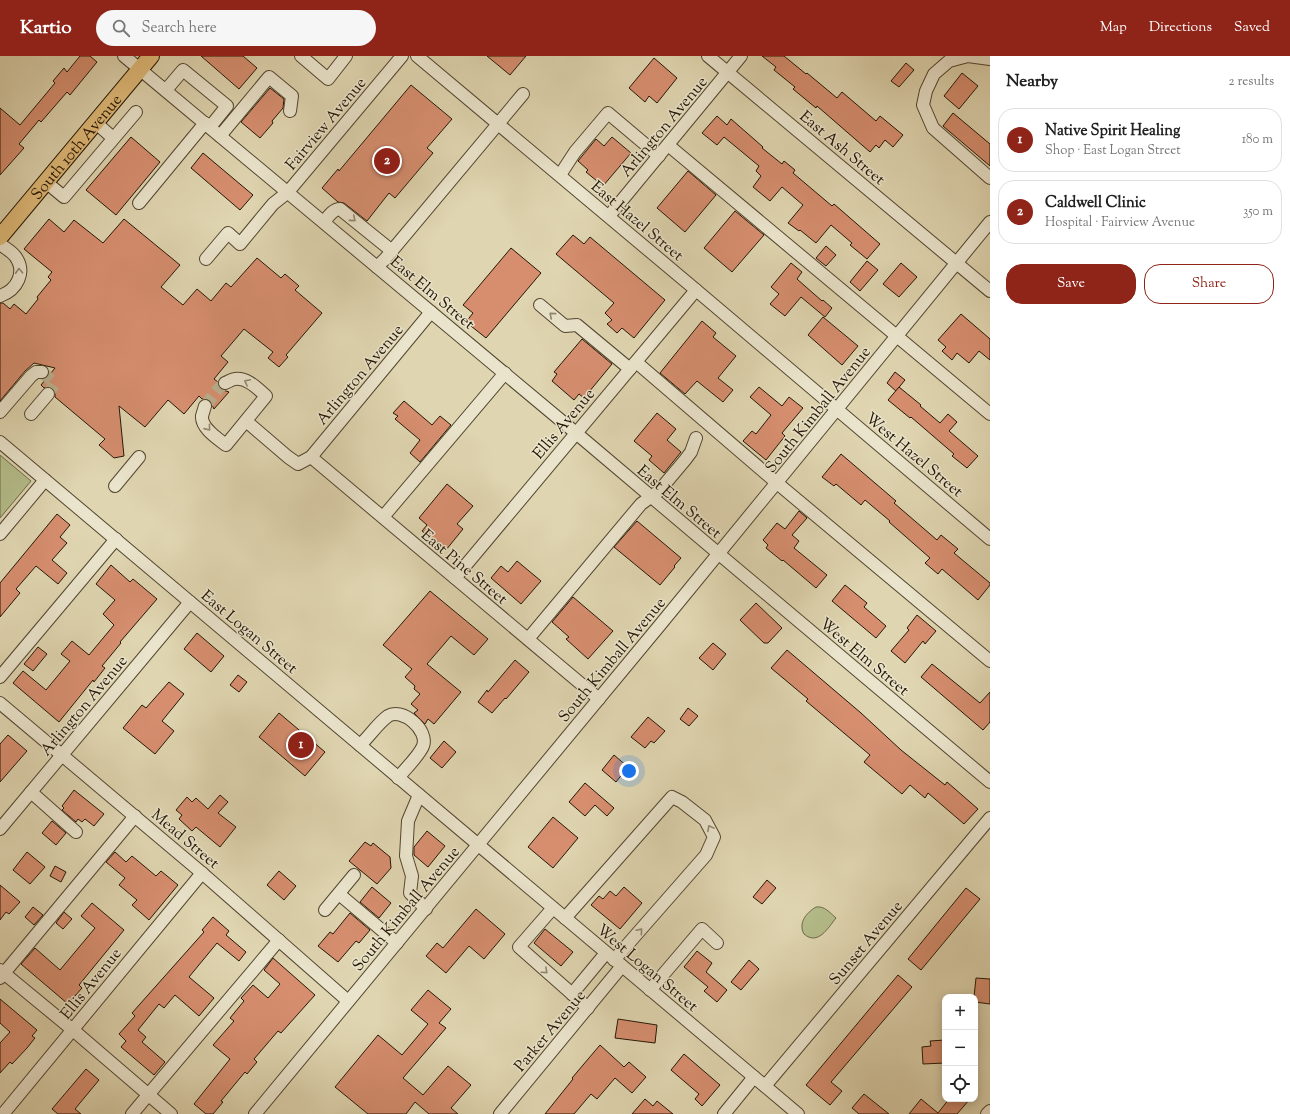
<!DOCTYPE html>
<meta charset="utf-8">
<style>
body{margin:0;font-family:"Sorts Mill Goudy",serif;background:#f6f6f6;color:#222}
.controls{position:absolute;right:12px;bottom:12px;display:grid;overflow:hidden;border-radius:8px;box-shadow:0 2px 10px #0003}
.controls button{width:36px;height:36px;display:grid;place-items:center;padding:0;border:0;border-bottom:1px solid #e0e0e0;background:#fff;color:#222;font:20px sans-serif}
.you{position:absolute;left:629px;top:715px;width:14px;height:14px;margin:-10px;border:3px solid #fff;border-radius:50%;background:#1a73e8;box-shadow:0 0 0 6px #1a73e833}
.badge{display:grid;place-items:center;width:26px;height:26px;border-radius:50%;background:#8f2418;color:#fff;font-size:13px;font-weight:700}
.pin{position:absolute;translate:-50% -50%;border:2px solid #fff;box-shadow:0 1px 4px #0006}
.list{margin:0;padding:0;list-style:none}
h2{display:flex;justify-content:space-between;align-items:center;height:52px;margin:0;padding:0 16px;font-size:17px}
h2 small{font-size:13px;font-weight:400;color:#767676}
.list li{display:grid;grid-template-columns:26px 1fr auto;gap:12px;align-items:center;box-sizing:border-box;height:64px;margin:0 8px 8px;padding:0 8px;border:1px solid #e0e0e0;border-radius:16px}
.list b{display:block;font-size:15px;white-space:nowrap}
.list p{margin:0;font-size:13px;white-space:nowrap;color:#767676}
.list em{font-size:13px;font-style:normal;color:#767676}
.actions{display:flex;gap:8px;padding:12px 16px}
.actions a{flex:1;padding:9px 0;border:1px solid #8f2418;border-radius:16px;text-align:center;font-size:14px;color:#8f2418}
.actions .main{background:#8f2418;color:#fff}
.icon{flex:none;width:22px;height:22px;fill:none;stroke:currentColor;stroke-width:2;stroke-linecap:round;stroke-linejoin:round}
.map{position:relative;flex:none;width:990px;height:1058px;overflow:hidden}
header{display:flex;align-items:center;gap:24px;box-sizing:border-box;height:56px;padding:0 20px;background:#8f2418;color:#fff}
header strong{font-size:19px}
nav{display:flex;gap:22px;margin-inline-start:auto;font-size:14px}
.search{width:280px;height:36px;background:#f6f6f6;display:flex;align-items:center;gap:10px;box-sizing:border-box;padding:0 14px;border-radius:22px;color:#767676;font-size:15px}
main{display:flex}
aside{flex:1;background:#fff}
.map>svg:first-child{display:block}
</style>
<header>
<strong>Kartio</strong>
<div class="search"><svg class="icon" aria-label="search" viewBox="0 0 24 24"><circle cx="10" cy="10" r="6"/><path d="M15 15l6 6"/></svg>Search here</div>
<nav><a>Map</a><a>Directions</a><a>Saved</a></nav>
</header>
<main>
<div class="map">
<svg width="990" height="1058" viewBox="0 0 990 1058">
<rect width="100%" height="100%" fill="#dfd5b0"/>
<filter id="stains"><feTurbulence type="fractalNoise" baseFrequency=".005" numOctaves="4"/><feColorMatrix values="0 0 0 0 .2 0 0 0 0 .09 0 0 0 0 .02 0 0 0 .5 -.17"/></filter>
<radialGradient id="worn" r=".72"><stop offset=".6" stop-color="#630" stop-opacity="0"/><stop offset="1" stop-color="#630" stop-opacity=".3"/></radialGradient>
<g fill="#b4bd8a" stroke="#6c6a48">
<polygon points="0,399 31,425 0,462"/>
<path d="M816,851C825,850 829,856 836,862C828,872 818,890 804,878C798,867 806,857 816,851Z"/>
</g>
<g fill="#d68e6f" stroke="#241705">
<polygon points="80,0 90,0 97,6 70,39 67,36 41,66 39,64 19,88 24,92 0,119 0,52 20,69 55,27 53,25 64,12 67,16"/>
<polygon points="201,0 243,0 257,12 239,33"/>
<polygon points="487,0 526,0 510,19"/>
<polygon points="762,0 784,0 806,18 807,17 837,42 842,36 876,65 880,60 903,79 893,91 885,84 879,92 876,89 870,96 817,50 816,52 793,33 795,31 774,14 776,11"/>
<polygon points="654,2 677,22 657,47 649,40 645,46 629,32"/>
<polygon points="906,7 914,14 899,31 891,25"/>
<polygon points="962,17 978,30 959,53 944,40"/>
<polygon points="411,29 452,63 427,92 433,97 395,142 389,137 367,165 344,147 338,146 322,132 338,113 339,115"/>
<polygon points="270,32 284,43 283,52 272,65 273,67 260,82 241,66"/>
<polygon points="953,57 990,88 990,110 943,70"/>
<polygon points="717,60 727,69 731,63 763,91 762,92 782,108 784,105 795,114 793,117 832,150 834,148 880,188 867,203 850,189 852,187 831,169 816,187 800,174 799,175 788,167 803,149 782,131 770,145 753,131 761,120 756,115 759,110 724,81 717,89 702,77"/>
<polygon points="131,81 160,106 116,159 86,134"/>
<polygon points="612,81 631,97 603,130 586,116 588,114 578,105 596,83 604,90"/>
<polygon points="203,97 253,139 240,154 191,112"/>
<polygon points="688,115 716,139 685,176 657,152"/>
<polygon points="735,155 764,179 732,216 704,192"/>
<polygon points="49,163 64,176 74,164 103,187 124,163 180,209 161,231 183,249 197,233 211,245 226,227 231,231 257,202 281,222 285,218 299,230 295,234 322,257 286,299 288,301 279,311 268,302 273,296 244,273 221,300 228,306 214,323 218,326 220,333 229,336 214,353 210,345 207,343 202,343 199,340 184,358 168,344 145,371 119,350 124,400 114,402 99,389 105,383 55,341 55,336 53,332 49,331 44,332 41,329 55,312 34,307 25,315 0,345 0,247 3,247 10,253 14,248 26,258 38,243 37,241 51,224 48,221 52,216 24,193"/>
<polygon points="573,179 584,188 590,181 665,244 634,282 622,272 617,277 607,268 612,264 605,257 614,247 556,198"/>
<polygon points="826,190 836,199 826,210 816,202"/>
<polygon points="511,192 541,217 486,282 466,266 473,257 463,249"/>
<polygon points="867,205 878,214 860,235 850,226"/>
<polygon points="791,207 802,216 797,223 822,245 823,244 832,252 825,261 801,241 785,260 770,248 779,238 771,231"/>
<polygon points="901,207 917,221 899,241 883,228"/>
<polygon points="961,258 990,283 990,304 979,295 969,307 957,297 952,304 942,295 946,291 938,284"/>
<polygon points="823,261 858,290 842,309 808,279"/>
<polygon points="702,265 716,277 713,281 736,300 718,322 733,334 723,346 697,325 685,338 660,317"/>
<polygon points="582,283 612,308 584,342 579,338 574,344 552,325 557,318 554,316"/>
<polygon points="895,316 905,324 896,335 887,327"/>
<polygon points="759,331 782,350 789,341 803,352 782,377 785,380 766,404 743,385 752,375 756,378 771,359 750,341"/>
<polygon points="899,331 921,349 920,350 940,367 948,358 957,366 949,375 978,400 967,412 952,400 954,398 911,361 910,362 888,344"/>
<polygon points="404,345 432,369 440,360 451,369 420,406 410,397 420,384 395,363 398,360 393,357"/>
<polygon points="657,357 676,373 667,384 681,396 664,417 649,404 652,400 634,385"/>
<polygon points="841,398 896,445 894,447 937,484 941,479 958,493 954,497 990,527 990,529 978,544 942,513 938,518 925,507 930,502 889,466 890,465 865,444 861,449 836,428 834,430 822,421"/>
<polygon points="447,428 473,450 457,468 463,473 446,494 422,475 427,469 419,462"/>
<polygon points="799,455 807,462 792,479 799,485 794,492 827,519 816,532 783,504 782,505 766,492 768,489 763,484 777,467 785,473"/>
<polygon points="57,458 70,469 60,481 67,487 52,504 67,517 58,528 36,510 16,533 20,537 0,561 0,527"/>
<polygon points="637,465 681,502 674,510 675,511 660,529 614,491"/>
<polygon points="517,505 541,525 521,548 491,522 501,510 508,516"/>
<polygon points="111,509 130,526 133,523 157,543 120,586 121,587 102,610 105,612 94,626 93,624 59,666 13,627 23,615 46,634 70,605 61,598 72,585 89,599 114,569 103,558 115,544 96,528"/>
<polygon points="845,529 867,547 864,551 886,570 876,582 832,545"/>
<polygon points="430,535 488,583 474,599 451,580 427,608 461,636 434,668 428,663 425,668 414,657 418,654 411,648 420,638 414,633 415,630 405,621 412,613 383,589"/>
<polygon points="573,541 613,575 588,603 566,583 569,581 552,566"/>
<polygon points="756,547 782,572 768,587 764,587 740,564"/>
<polygon points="917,559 936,575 925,588 923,585 905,607 891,595 909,574 907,572"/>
<polygon points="197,577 224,600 211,616 184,593"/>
<polygon points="713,587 726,598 713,614 699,602"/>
<polygon points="38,591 47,598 33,615 24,608"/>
<polygon points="787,594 861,657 901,694 945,729 947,726 978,753 964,768 928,737 925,742 910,729 902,738 864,706 870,699 806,645 808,643 771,612"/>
<polygon points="515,604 529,616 506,643 505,642 492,657 478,646 487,634 488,636"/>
<polygon points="932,608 980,647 990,636 990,666 983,674 921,621"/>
<polygon points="238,619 247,626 239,636 230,629"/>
<polygon points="169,626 184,638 162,665 174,675 155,698 123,672 142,649 146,652"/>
<polygon points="688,652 698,660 689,670 680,663"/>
<polygon points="279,657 325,696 305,720 259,681"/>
<polygon points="648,661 665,675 654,687 651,685 645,692 631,681"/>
<polygon points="8,679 27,695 0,726 0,688"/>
<polygon points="444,685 456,696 442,712 430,702"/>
<polygon points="614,699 628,711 616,726 602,714"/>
<polygon points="585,727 614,752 607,760 595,749 585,760 569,746"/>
<polygon points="74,734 104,758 94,770 85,763 82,766 78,763 76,766 62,754 64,752 62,750"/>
<polygon points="220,739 228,746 218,757 236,771 220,791 196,771 192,775 179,763 182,759 176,754 187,741 192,746 196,742 208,753"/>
<polygon points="553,761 578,782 553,812 528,791"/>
<polygon points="52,765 66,777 56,789 42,777"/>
<polygon points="427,775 445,790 428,811 414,799 414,791"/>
<polygon points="365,786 371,790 373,787 390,801 391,812 377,828 349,805"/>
<polygon points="27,796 45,811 30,828 13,814"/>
<polygon points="115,796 126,806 132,800 156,820 161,815 178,829 149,864 132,849 137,844 119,829 125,822 106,806"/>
<polygon points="55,810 66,816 61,826 50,820"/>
<polygon points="279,815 296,830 284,844 267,829"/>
<polygon points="767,824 776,832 762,848 753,841"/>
<polygon points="0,829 20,846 9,858 6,856 0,864"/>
<polygon points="372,831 391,847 379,862 360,846"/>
<polygon points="624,831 642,847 620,873 591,849 599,840 603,843 610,835 616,840"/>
<polygon points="966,832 980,843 921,914 908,903"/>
<polygon points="92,847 124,874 79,929 82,932 68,948 21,908 35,892 60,914 95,872 81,860"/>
<polygon points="33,851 43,859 34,869 25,861"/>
<polygon points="476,853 505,878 484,903 469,890 446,917 426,900 437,887 443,892"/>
<polygon points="64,856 72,863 63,873 56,867"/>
<polygon points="350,857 370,874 359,887 356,885 338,906 318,890 330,876 333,878"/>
<polygon points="213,861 229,875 226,879 246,896 239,905 217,887 189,921 214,942 199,960 175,939 164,952 159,948 138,974 146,981 142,986 165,1006 154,1019 121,991 126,985 119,978 135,960 132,957 204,876 202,874"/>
<polygon points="545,873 573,896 561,910 534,887"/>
<polygon points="697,895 712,907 706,916 727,934 717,946 704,935 708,931 684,911"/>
<polygon points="273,902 315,939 281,977 278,975 254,1003 257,1006 247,1018 245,1016 221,1045 223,1046 213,1058 206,1058 194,1048 230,1003 213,989 234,965 230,962 244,945 241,942 253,929 268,942 280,928 264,914"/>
<polygon points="749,904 759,913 741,934 731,926"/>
<polygon points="898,919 912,931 831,1026 842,1035 830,1049 806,1029"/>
<polygon points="976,922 990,923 990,948 975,946 974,941"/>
<polygon points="428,934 451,953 439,967 446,972 403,1022 423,1039 448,1010 471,1029 451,1052 458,1058 429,1058 415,1046 406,1058 368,1058 335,1031 378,979 402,999 428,968 411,954"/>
<polygon points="0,943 37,974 32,980 35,982 27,992 12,1008 10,1006 0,1017 0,987 10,976 0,967"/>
<polygon points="618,963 657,969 655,987 615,982"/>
<polygon points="945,984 945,1007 923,1008 922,991 931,990 930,985"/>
<polygon points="600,989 624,1011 629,1006 646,1021 632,1037 615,1022 597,1043 591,1038 574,1058 545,1058 573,1023 572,1022"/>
<polygon points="684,998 720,1029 702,1050 695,1043 699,1038 671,1014"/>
<polygon points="86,1013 99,1024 75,1053 81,1058 58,1058 52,1053"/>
<polygon points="864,1038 889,1058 859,1058 852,1052"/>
<polygon points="645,1043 653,1050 657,1045 673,1058 632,1058"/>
<polygon points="921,1043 938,1057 949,1043 970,1043 957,1058 909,1058"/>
</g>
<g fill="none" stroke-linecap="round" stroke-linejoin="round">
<g stroke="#baaf8e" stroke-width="12" stroke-dasharray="12 6" stroke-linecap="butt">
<polyline points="42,316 52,325 54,329 48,338"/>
<polyline points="205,350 219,332 225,327"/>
</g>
<defs>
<g id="minor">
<polyline points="124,0 576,377 719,498 990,726"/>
<polyline points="301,0 328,23 346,0"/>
<polyline points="417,0 696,234 990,483"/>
<polyline points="708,0 990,235"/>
<polyline points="990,3 968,0 949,5 934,18 926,35 923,49 933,72 990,122"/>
<polyline points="166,34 183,14 227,50 210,71"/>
<polyline points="95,66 113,82"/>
<polyline points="220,80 269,21 292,40 290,55"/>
<polyline points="668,89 990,358"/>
<polyline points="560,119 575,96 608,57 659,100"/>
<polyline points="46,126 64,141 136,56"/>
<polyline points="139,147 205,67"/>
<polyline points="609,160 741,0"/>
<path d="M324,166C328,161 333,153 340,153L392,195"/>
<path d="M0,188C5,192 11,195 15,200C27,216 17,234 0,240"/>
<polyline points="206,203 228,177 240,188 273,148 288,136 402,0"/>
<polyline points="377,211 385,203 523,38"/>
<polyline points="540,249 565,270 577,269 630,313"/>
<polyline points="636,306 777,427 990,605"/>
<path d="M205,350C204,353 203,357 202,360C201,372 217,382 226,389L266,340C258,333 247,321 235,323C232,323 228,326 225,327"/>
<polyline points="0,356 31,320 36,316 42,316"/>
<polyline points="31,358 48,338"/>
<polyline points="246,365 288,401 298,408 311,401 431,256"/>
<polyline points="0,386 798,1058"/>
<polyline points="311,401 599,643"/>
<polyline points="115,430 139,401"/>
<polyline points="383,461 505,317"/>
<polyline points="0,478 45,424"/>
<polyline points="455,522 696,234"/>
<polyline points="528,583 641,448 659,435 685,404 691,396 696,382"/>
<polyline points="0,621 116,483"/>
<polyline points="0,647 202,817 348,945"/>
<path d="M360,689C369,681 378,667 388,660C402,651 429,674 423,690C419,700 405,713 398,722"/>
<polyline points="31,736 76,776"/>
<polyline points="419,739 408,765 406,800 412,820 410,837 426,853"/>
<polyline points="0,773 190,546"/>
<polyline points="339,838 397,887"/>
<polyline points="553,852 519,891 588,952"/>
<polyline points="325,854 354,819"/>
<polyline points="565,862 672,741 682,746 705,764 714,781 706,799 614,904"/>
<polyline points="0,914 73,974 171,1058"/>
<polyline points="0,922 135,760"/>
<polyline points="650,934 702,873 717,887"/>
<polyline points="572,938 606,897"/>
<polyline points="765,1030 990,762"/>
<polyline points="3,1058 202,817"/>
<polyline points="132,1058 279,884"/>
<polyline points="255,1058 660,569 990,166"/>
<polyline points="500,1058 622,910"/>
<polyline points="724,1058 754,1021"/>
<polyline points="987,1058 990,1055"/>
</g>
<g id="major">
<path id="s1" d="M0,181L151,0"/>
</g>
</defs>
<use href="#minor" stroke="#534630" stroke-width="14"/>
<use href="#major" stroke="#241705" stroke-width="18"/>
<use href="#minor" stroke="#eae4cc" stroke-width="12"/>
<use href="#major" stroke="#e0ba78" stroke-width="16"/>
</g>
<defs><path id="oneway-chevron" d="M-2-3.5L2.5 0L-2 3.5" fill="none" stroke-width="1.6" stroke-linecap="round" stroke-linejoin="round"/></defs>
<g stroke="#918872">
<use href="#oneway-chevron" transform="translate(353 163) rotate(40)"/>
<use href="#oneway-chevron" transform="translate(19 215) rotate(-93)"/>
<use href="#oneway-chevron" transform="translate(552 259) rotate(-140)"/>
<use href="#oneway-chevron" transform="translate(247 326) rotate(-153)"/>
<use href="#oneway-chevron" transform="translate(208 372) rotate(51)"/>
<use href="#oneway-chevron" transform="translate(710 772) rotate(-118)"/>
<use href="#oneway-chevron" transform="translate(640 875) rotate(-49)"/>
<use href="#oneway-chevron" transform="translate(545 915) rotate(42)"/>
</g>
<g text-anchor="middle" stroke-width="3" stroke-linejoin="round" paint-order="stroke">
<g font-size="16" fill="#241705" stroke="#eae4cc">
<text transform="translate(325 67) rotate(-50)" y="6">Fairview Avenue</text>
<text transform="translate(663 70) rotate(-50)" y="6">Arlington Avenue</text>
<text dy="6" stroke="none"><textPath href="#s1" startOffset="118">South 10th Avenue</textPath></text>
<text transform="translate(843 91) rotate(40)" y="6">East Ash Street</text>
<text transform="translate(638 164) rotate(40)" y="6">East Hazel Street</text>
<text transform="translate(433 236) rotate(40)" y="6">East Elm Street</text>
<text transform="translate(359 318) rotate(-50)" y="6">Arlington Avenue</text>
<text transform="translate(817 353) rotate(-51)" y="6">South Kimball Avenue</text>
<text transform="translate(563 367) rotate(-50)" y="6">Ellis Avenue</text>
<text transform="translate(915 398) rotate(40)" y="6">West Hazel Street</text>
<text transform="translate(680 445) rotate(40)" y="6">East Elm Street</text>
<text transform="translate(465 510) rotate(40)" y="6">East Pine Street</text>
<text transform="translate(250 575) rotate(40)" y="6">East Logan Street</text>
<text transform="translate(865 600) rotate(40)" y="6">West Elm Street</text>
<text transform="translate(611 603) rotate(-50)" y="6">South Kimball Avenue</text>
<text transform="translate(83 649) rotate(-50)" y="6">Arlington Avenue</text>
<text transform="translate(186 782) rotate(40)" y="6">Mead Street</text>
<text transform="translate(405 852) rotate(-50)" y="6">South Kimball Avenue</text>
<text transform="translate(865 886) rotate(-50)" y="6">Sunset Avenue</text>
<text transform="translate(648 911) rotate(40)" y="6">West Logan Street</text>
<text transform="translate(90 927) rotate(-51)" y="6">Ellis Avenue</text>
<text transform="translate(549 974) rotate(-50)" y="6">Parker Avenue</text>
</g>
</g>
<rect width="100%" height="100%" filter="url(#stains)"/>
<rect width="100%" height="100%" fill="url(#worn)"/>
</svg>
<div class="controls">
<button>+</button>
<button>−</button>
<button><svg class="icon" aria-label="locate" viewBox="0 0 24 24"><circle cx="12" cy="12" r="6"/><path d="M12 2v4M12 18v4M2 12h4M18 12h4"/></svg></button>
</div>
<div class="you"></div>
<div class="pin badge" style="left:301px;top:689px">1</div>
<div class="pin badge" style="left:387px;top:105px">2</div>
</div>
<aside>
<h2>Nearby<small>2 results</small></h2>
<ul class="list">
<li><span class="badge">1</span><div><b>Native Spirit Healing</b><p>Shop · East Logan Street</p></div><em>180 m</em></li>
<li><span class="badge">2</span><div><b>Caldwell Clinic</b><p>Hospital · Fairview Avenue</p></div><em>350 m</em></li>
</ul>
<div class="actions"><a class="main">Save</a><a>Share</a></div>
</aside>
</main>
